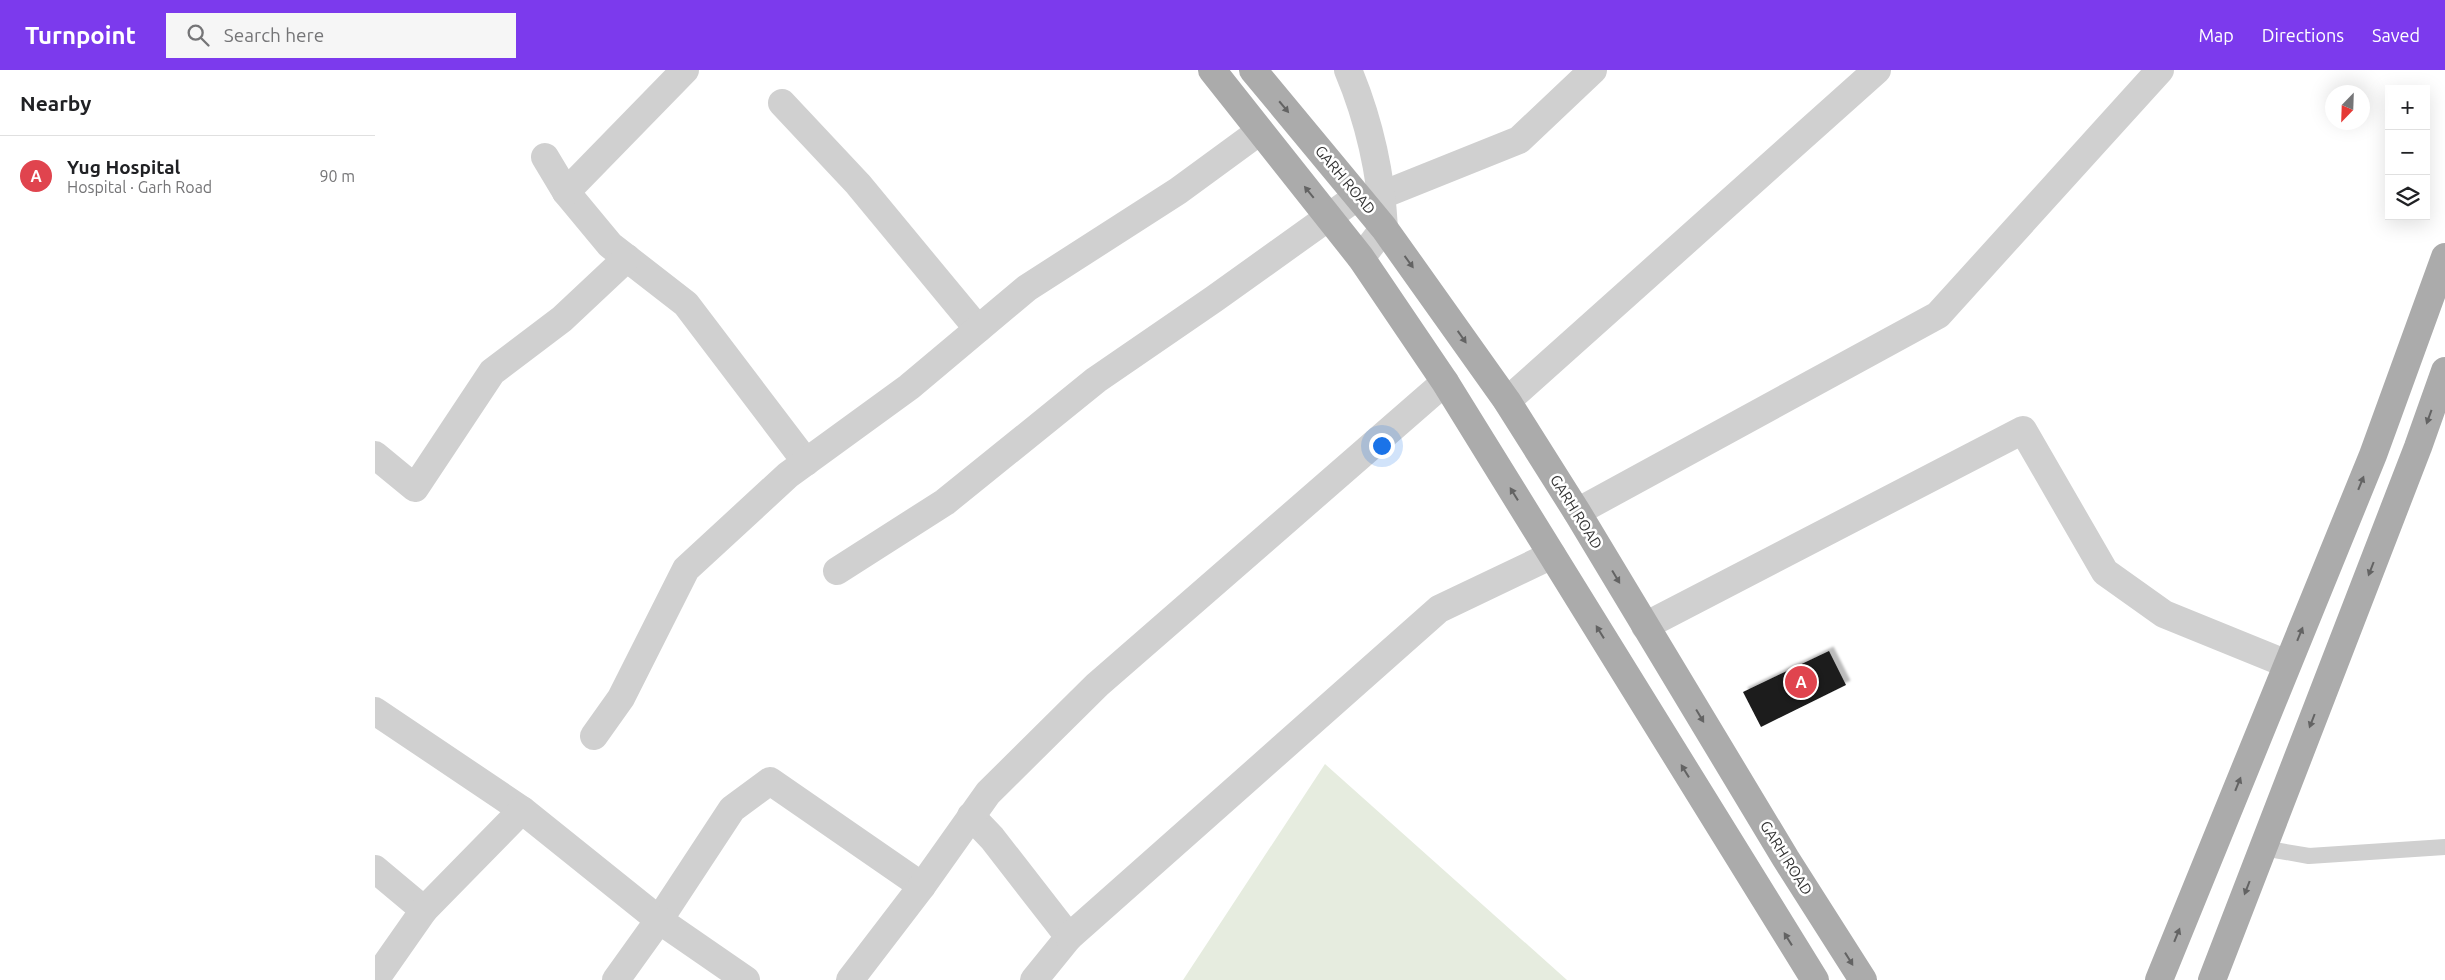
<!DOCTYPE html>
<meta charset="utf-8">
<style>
body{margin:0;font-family:Ubuntu,sans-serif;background:#f6f6f6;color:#202124}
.controls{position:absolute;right:15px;top:15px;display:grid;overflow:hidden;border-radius:0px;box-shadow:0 5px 20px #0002}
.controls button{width:45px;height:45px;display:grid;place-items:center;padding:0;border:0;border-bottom:1px solid #e0e0e0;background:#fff;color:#202124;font:25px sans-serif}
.compass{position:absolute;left:1950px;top:15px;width:45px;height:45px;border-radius:50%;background:#fff;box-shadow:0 5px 20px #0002;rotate:203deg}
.you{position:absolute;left:1006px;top:375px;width:18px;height:18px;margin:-12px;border:4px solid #fff;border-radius:50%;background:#1a73e8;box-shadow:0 0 0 8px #1a73e833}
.badge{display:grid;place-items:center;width:32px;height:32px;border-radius:50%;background:#7c3aed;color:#fff;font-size:16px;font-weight:700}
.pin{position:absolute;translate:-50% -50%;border:2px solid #fff;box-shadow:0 1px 5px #0006}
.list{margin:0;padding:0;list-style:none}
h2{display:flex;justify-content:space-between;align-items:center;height:65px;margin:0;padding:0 20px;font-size:21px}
h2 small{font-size:16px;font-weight:400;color:#757577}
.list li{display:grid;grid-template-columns:32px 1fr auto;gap:15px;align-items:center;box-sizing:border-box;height:80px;padding:0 20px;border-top:1px solid #e0e0e0}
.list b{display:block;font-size:19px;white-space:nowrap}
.list p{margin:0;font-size:16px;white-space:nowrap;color:#757577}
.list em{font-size:16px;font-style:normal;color:#757577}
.icon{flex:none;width:28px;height:28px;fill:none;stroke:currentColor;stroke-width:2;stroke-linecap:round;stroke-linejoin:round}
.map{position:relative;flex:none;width:2070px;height:910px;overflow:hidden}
header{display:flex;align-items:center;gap:30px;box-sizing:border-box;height:70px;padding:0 25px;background:#7c3aed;color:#fff}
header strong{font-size:24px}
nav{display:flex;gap:28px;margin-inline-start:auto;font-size:18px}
.search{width:350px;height:45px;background:#f6f6f6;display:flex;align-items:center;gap:12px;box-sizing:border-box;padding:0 18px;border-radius:0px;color:#757577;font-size:19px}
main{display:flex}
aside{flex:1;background:#fff}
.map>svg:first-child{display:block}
</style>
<header>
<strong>Turnpoint</strong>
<div class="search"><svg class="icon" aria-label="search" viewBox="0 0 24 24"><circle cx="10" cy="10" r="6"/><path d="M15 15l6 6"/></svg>Search here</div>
<nav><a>Map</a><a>Directions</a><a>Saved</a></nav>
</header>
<main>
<aside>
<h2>Nearby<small></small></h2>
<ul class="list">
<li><span class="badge" style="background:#e0444e">A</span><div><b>Yug Hospital</b><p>Hospital · Garh Road</p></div><em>90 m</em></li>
</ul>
</aside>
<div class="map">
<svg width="2070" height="910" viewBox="0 0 2070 910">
<defs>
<filter id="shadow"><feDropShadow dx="4.5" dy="-4.5" stdDeviation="1" flood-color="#0004"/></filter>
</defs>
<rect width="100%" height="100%" fill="#fff"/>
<polygon fill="#e6ecdf" points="950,694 1192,910 808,910"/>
<polygon fill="#1a1a1a" filter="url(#shadow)" points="1454,581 1471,615 1386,657 1368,622"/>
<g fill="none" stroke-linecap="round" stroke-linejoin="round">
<polyline stroke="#d0d0d0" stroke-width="16" points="1888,778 1934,786 2070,777"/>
<g stroke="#d0d0d0" stroke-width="28">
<polyline points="407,33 483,114 603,259"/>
<polyline points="170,87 191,122 235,175 311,234 431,392"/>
<polyline points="191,122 310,0"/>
<polyline points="1007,125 1144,70 1218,0"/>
<polyline points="1132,331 1502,0"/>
<polyline points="0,385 40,418 117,302 187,249 252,188"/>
<polyline points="1202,442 1563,245 1785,0"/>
<polyline points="462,501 570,432 721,310 839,229 983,126"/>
<polyline points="1270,556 1648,360 1730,502 1789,544 1912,594"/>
<polyline points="0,641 147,740"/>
<polyline points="219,666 246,628 311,499 413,405 534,317 652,218 803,121 885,61"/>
<polyline points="596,746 617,768 694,867 659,910"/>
<polyline points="0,799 49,840"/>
<polyline points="694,867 1064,539 1177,485"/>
<polyline points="0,910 49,840 147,740 284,850 357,739 395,711 547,816"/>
<polyline points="241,910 284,850 371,910"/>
<polyline points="475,910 547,816 613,723 722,615 1070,312"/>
</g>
<path stroke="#d0d0d0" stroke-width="28" d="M973,0C994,50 1006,104 1009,158L986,188"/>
<g stroke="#ababab" stroke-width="28">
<polyline points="837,0 986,188 1070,312 1440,910"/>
<polyline points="878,0 1009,158 1132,331 1202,442 1411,789 1488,910"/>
<polyline points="1784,910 1998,385 2070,187"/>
<polyline points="1837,910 2043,377 2070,301"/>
</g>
</g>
<defs><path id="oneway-solid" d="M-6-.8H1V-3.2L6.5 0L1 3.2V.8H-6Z" transform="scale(1.25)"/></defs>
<g fill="#636363">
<use href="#oneway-solid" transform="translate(909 37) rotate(50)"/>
<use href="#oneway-solid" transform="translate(934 122) rotate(-129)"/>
<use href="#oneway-solid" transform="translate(1034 192) rotate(54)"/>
<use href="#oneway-solid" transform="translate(1087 267) rotate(55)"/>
<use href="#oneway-solid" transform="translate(2054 347) rotate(110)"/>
<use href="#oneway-solid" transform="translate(1986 413) rotate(-68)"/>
<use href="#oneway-solid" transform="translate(1139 424) rotate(-122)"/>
<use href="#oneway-solid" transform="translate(1996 499) rotate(111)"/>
<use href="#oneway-solid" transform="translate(1241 507) rotate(59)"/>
<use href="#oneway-solid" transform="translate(1225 562) rotate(-122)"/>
<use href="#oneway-solid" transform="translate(1925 564) rotate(-68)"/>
<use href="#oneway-solid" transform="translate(1325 646) rotate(59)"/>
<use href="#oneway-solid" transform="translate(1937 651) rotate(111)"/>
<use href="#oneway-solid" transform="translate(1310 701) rotate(-122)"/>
<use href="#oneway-solid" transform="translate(1863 714) rotate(-68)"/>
<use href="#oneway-solid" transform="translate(1872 818) rotate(111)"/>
<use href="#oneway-solid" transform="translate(1802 865) rotate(-68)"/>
<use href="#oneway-solid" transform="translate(1413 869) rotate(-122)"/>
<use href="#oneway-solid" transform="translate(1474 889) rotate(58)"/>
</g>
<g text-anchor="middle" stroke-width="5" stroke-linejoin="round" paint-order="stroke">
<g font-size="15" fill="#333" stroke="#fff">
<text transform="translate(970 110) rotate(50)" y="5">GARH ROAD</text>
<text transform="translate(1201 442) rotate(58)" y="5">GARH ROAD</text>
<text transform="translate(1411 788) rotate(58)" y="5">GARH ROAD</text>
</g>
</g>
</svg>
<div class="controls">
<button>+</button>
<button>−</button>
<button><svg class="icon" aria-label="layers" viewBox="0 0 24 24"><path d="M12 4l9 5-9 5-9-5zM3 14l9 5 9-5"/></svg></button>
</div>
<svg class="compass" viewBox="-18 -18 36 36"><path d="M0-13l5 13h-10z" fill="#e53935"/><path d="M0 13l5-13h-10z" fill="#757577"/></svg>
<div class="you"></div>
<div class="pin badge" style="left:1426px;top:612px;background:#e0444e">A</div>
</div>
</main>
